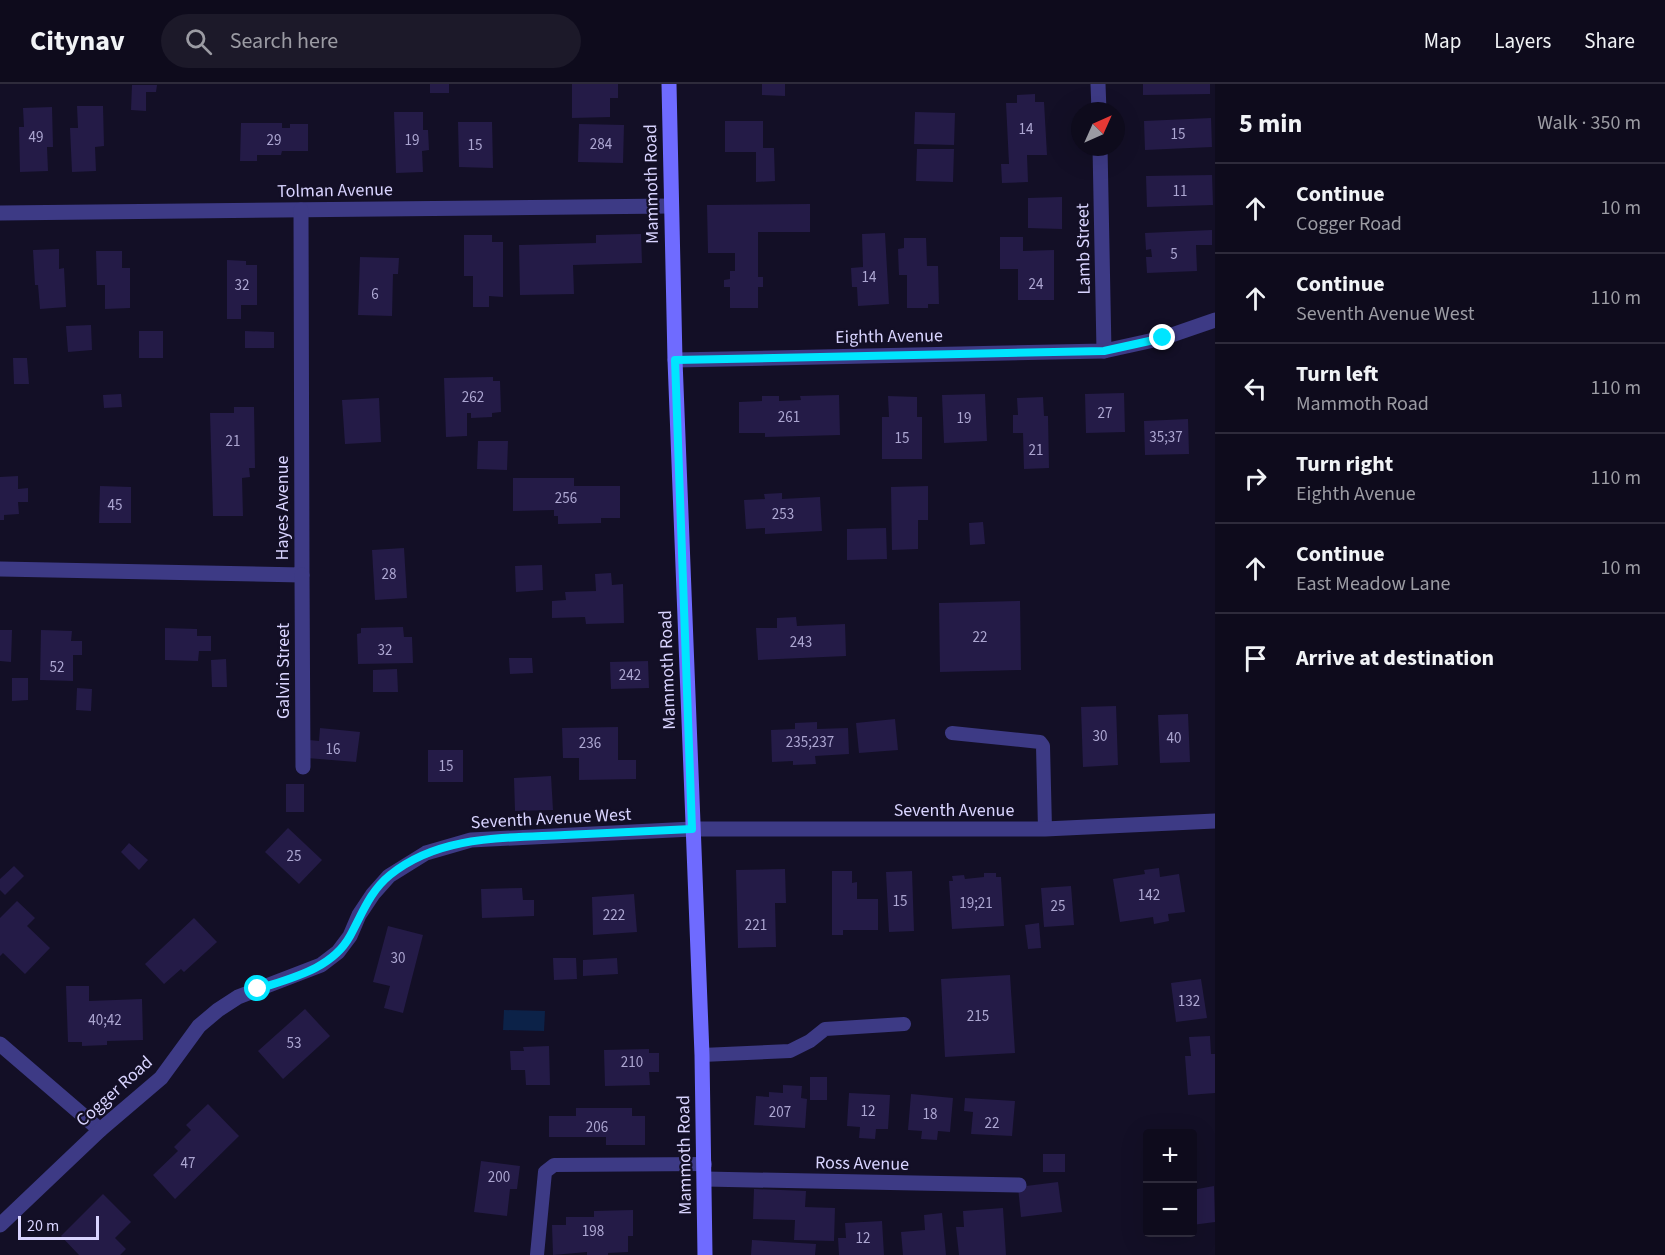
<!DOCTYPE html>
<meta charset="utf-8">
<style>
body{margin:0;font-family:"Source Sans 3",sans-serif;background:#1c1929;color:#f1f3f6}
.controls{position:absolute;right:18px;bottom:18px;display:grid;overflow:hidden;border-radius:6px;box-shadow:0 6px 24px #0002}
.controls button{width:54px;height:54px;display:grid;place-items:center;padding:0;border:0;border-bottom:2px solid #2e2b3b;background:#0e0b1c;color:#f1f3f6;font:30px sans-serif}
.compass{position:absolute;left:1071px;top:18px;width:54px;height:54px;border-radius:50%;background:#0e0b1c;box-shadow:0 6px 24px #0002;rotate:45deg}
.scale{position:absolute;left:18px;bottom:15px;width:81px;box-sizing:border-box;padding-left:6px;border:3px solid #d9d4ff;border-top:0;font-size:16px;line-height:21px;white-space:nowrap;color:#d9d4ff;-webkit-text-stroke:4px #130f26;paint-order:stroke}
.stop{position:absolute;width:18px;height:18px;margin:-14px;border:4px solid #00e5ff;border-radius:50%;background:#fff}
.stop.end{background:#00e5ff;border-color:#fff;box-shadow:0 2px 6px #0008}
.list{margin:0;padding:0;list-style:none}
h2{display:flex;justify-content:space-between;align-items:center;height:78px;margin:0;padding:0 24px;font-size:26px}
h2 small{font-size:20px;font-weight:400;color:#9b9ba3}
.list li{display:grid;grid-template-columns:39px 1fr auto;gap:18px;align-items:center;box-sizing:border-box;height:90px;padding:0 24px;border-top:2px solid #2e2b3b}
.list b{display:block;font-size:22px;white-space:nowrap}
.list p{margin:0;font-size:20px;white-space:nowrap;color:#9b9ba3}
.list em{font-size:20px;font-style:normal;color:#9b9ba3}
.icon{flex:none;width:33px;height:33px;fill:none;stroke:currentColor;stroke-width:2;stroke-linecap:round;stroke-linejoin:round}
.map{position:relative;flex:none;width:1215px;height:1171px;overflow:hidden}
header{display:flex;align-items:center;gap:36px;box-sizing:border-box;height:84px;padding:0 30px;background:#0e0b1c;border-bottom:2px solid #2e2b3b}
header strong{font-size:28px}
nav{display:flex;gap:33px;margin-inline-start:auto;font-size:21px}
.search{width:420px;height:54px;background:#1c1929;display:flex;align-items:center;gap:15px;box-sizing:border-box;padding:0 21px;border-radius:33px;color:#9b9ba3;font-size:22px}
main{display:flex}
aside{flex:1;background:#0e0b1c}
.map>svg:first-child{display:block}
</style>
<header>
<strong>Citynav</strong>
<div class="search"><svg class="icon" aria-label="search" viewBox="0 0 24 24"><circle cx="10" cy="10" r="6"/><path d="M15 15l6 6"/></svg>Search here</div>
<nav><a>Map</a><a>Layers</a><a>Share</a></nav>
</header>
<main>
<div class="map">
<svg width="1215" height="1171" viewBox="0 0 1215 1171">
<rect width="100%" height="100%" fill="#130f26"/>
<polygon fill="#0c2248" points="504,926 545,927 544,947 503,946"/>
<g fill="#241b47">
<rect x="430" y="0" width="19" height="9"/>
<polygon points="572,0 618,0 618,14 610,14 610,33 572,34"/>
<polygon points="762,0 785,0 785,12 762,11"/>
<polygon points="1143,0 1210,0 1210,10 1143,11"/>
<polygon points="132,1 157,1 156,8 146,8 146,27 131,26"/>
<polygon points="1035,10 1035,18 1044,18 1047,71 1027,71 1028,98 1002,99 1001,80 1009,80 1006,19 1017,19 1017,11"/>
<polygon points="77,22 103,22 104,62 95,63 96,87 72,88 70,44 78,44"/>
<polygon points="52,23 53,63 47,63 48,87 20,88 19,43 24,43 23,24"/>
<polygon points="394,28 423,28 423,46 428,46 429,66 422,67 423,88 396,89"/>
<polygon points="915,28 955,29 954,61 914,60"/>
<polygon points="1211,34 1212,63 1145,66 1144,37"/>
<polygon points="725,37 763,37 763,64 774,64 775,97 756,98 756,68 725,68"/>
<polygon points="458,38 492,38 493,84 459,83"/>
<polygon points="241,39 282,39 282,44 290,44 290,40 308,40 308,67 282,67 281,71 257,71 257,77 240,77"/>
<polygon points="579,40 624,41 623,79 578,78"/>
<polygon points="917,65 954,65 953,98 916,97"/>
<polygon points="1212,91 1213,121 1147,123 1146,92"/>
<polygon points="1062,113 1062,145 1028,144 1028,114"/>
<polygon points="810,120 810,148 758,148 758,193 763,193 763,203 758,203 758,224 730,224 730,203 724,203 724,196 730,195 730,187 735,187 735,169 708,169 707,121"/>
<polygon points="1212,146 1212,161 1196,161 1197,187 1147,189 1146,173 1152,173 1151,165 1146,166 1145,149"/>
<polygon points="885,149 889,220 858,222 857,203 852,203 851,184 863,183 862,150"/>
<polygon points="641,150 642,179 573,181 574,210 520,211 519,161 596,159 596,151"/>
<polygon points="464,151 492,151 492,158 503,158 503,213 489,212 489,223 473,223 473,192 464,192"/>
<polygon points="1000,153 1023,153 1023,167 1054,166 1054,216 1018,216 1018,185 1000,185"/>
<polygon points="904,154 926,154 927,182 938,182 939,220 928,220 928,224 907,224 907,191 899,191 898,165 904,164"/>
<polygon points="59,165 59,185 64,184 66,223 40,225 38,201 35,201 33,166"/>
<polygon points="96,167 122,167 122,184 130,184 130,224 105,225 105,201 97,201"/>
<polygon points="360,173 399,174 398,190 393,190 392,232 358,231"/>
<polygon points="227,176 246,177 246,181 257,181 257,221 241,221 241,235 227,235"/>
<polygon points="91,241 92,266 68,268 66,242"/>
<rect x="139" y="247" width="24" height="27"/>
<polygon points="245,247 274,248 274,264 245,264"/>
<polygon points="13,274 27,274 29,300 14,300"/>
<polygon points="493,293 493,297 500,297 501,328 492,329 492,333 471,334 471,329 467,329 467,352 446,353 444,294"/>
<polygon points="1124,309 1125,348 1086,349 1085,310"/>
<polygon points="121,310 122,323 104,324 103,311"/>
<polygon points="985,310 987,357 944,359 942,311"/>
<polygon points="839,311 840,351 765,353 765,349 739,349 739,318 762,317 762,312 779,312 779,317 801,316 800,312"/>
<polygon points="888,312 917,313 917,333 922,333 922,375 882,375 882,333 889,333"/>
<polygon points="1043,313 1044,332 1048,332 1049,384 1024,385 1023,349 1013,349 1013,331 1018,331 1017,314"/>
<polygon points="379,314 381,358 345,360 342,316"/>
<polygon points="234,323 254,323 255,384 249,384 250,393 242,394 243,432 213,432 210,329 234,329"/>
<polygon points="1188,335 1189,370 1145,371 1144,337"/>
<polygon points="478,357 508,357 507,386 477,385"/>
<polygon points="18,392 18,405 28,404 28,418 18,418 19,430 4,431 4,436 0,436 0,393"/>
<polygon points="513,394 574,394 574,402 620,402 620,434 601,434 601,439 558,440 558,432 554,432 554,426 513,427"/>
<polygon points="100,402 131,403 131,439 99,439"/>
<polygon points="928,402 928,436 918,436 918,465 892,466 891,403"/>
<polygon points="782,409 782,415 820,413 822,447 765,450 765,444 746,445 744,416 765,415 764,410"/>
<polygon points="983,438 985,460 970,461 969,439"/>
<polygon points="886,444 887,475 847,476 847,445"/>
<polygon points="404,464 407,514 375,516 372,466"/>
<polygon points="542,481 543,506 516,508 515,482"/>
<polygon points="611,489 612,501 623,500 624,539 586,540 585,533 552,534 552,517 566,516 565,508 596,507 595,490"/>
<polygon points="1020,517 1021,586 940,588 939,519"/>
<polygon points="796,533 797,542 845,540 846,572 758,576 756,544 777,544 777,534"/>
<polygon points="403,543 404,553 412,553 413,579 358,580 357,550 361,549 361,544"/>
<polygon points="165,544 197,545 197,552 211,552 211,567 199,567 198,577 165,576"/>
<polygon points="0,546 12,546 11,578 0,577"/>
<polygon points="41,546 72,547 71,557 82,557 82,571 73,571 73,597 40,596"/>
<polygon points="509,574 532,574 533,589 510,590"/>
<polygon points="226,575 227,603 212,603 211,576"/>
<polygon points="648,577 649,604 611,605 610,578"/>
<polygon points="397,585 398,608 373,608 373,586"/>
<polygon points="12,594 28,594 28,616 12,617"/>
<polygon points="77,604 92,605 91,627 76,626"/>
<polygon points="1116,622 1118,681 1083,683 1081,623"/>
<polygon points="1188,630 1190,678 1160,679 1158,631"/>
<polygon points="895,635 898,666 859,669 856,639"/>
<polygon points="817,638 817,645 848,644 849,670 815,672 816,680 793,681 793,677 772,678 771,646 795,645 795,639"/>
<polygon points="618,643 618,676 636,676 636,695 579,696 579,674 563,674 562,644"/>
<polygon points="320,644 360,648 356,678 307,674 309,656 319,657"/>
<rect x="428" y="666" width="35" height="32"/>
<polygon points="551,692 553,726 515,727 514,694"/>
<rect x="286" y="700" width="18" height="28"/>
<polygon points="288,744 322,776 299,800 265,768"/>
<polygon points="129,759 148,776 139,786 121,768"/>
<polygon points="14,782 24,792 5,811 0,806 0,795"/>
<polygon points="1159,784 1160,793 1179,790 1185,828 1168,830 1169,837 1154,840 1153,833 1120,838 1113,795 1145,790 1144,786"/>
<polygon points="785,785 786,819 775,819 776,863 738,864 736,786"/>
<polygon points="832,787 852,787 852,799 857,798 857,815 878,815 878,846 843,846 843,851 832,851"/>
<polygon points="912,787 914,847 889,848 886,788"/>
<polygon points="984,789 996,789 996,793 1001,793 1004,842 952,845 949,797 953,797 952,792 964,791 965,795 984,793"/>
<polygon points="1071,802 1074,841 1044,843 1041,804"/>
<polygon points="522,804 523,816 534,816 534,832 482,834 481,805"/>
<polygon points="634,810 637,848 593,851 592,813"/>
<polygon points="17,817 35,834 27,842 50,864 25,890 3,869 0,872 0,834"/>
<polygon points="194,834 217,858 184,888 181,885 164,900 145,880"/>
<polygon points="1039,839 1041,864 1028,865 1025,841"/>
<polygon points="388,842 423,851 403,929 384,924 390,902 373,898"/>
<polygon points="553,874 576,874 577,895 554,896"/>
<polygon points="617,874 618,890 583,892 583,876"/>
<polygon points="1010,891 1015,969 945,973 941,895"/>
<polygon points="1201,895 1207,934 1176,938 1171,899"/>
<polygon points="66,902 89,902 89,917 142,915 143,956 107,957 107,961 82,962 82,958 68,958"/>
<polygon points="305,925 330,952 283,995 258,967"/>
<polygon points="1210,952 1211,970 1215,970 1215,1009 1188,1011 1185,972 1191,972 1189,953"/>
<polygon points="549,962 550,1001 526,1001 525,986 511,986 510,967 524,967 523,963"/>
<polygon points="649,965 649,969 659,969 659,988 649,988 650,1001 605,1002 604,966"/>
<rect x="810" y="993" width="17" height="23"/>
<polygon points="783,1001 802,1002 801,1014 807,1015 805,1044 754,1041 756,1012 769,1013 769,1008 783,1009"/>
<polygon points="849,1009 890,1011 888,1045 876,1045 875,1055 859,1054 860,1043 847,1042"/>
<polygon points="911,1010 953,1014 950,1048 938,1047 937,1056 921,1055 922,1047 908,1046"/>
<polygon points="965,1014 1015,1017 1012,1052 971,1050 973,1028 964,1027"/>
<polygon points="208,1020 239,1052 175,1115 153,1091 178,1067 174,1063 191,1046 186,1041"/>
<polygon points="576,1024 632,1024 632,1032 645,1032 645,1061 606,1061 606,1053 549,1053 549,1032 576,1032"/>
<rect x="1043" y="1070" width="22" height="18"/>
<polygon points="481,1077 520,1082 517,1105 510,1105 507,1132 474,1128"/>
<polygon points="1058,1098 1062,1128 1021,1133 1018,1103"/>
<polygon points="1214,1102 1215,1138 1192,1141 1192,1106"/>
<polygon points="754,1105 806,1107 805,1123 835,1124 834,1157 794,1156 795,1136 753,1135"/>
<polygon points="103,1110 131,1138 115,1154 126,1165 120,1171 79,1171 61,1152"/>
<polygon points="1003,1124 1006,1171 959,1171 956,1143 964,1143 963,1127"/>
<polygon points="633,1126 633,1152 628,1152 628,1168 608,1169 608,1171 587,1171 587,1168 553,1171 552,1141 566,1141 566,1133 594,1133 594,1127"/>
<polygon points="942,1129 946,1171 903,1171 901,1148 925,1146 924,1131"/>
<polygon points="882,1137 884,1171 839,1171 838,1154 846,1154 845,1139"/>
<polygon points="752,1156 816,1160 815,1171 751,1171"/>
</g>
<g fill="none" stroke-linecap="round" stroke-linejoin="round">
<g stroke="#3d3a85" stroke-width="14">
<polyline points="952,649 1040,658 1043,662 1045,745"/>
<polyline points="702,971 790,967 810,957 825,945 904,940"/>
<polyline points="537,1171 545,1088 554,1081 705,1080"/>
</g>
<g stroke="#3d3a85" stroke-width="15">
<polyline points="1098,0 1099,27"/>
<polyline points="1100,63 1104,267"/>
<polyline points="0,129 671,122"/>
<polyline points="675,276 1104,267 1163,254 1215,236"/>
<polyline points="0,485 302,491 301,126"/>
<polyline points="302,491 303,683"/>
<polyline points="0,960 100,1046"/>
<polyline points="705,1095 1019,1101"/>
<polyline points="0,1141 100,1046 161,994 199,942 218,926 238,913 321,881 338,868 350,852 359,831 373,810 389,792 426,769 471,756 692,745 1045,745 1215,737"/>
</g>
<polyline stroke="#6f6bff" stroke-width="15" points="669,0 675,276 702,971 705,1171"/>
</g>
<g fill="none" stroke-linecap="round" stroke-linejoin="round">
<path stroke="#00e5ff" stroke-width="8" d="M258,905C291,894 332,885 350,852C362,830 370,807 390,791C439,751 505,754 565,751C607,749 650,747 692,745L675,276L1104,267L1163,254"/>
</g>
<g text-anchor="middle" stroke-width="4.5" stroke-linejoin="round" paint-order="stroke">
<g font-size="15" fill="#aca6d1">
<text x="1026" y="50">14</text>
<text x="1178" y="55">15</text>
<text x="36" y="58">49</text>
<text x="274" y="61">29</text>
<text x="412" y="61">19</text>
<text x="601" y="65">284</text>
<text x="475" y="66">15</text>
<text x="1180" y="112">11</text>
<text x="1174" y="175">5</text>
<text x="869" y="198">14</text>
<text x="1036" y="205">24</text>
<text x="242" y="206">32</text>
<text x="375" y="215">6</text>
<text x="473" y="318">262</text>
<text x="1105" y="334">27</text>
<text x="789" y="338">261</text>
<text x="964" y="339">19</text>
<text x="1166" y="358">35;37</text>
<text x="902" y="359">15</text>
<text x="233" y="362">21</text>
<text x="1036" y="371">21</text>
<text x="566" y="419">256</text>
<text x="115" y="426">45</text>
<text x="783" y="435">253</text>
<text x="389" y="495">28</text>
<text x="980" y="558">22</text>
<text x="801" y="563">243</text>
<text x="385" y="571">32</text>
<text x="57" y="588">52</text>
<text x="630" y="596">242</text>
<text x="1100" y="657">30</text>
<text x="1174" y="659">40</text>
<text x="810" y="663">235;237</text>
<text x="590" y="664">236</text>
<text x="333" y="670">16</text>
<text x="446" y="687">15</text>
<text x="294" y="777">25</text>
<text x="1149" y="816">142</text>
<text x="900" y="822">15</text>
<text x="976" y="824">19;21</text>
<text x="1058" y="827">25</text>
<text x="614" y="836">222</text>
<text x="756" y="846">221</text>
<text x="398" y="879">30</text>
<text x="1189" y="922">132</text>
<text x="978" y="937">215</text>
<text x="105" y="941">40;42</text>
<text x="294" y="964">53</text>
<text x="632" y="983">210</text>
<text x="868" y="1032">12</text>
<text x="780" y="1033">207</text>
<text x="930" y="1035">18</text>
<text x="992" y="1044">22</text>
<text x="597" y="1048">206</text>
<text x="188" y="1084">47</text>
<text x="499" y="1098">200</text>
<text x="593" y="1152">198</text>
<text x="863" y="1159">12</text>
</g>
<g font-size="18" fill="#d9d4ff" stroke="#130f26">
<text transform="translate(651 100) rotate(-91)" y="6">Mammoth Road</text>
<text transform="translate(335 106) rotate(-1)" y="6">Tolman Avenue</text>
<text transform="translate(1083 165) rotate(-91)" y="6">Lamb Street</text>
<text transform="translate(889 252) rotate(-1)" y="6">Eighth Avenue</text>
<text transform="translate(282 424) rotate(-90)" y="6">Hayes Avenue</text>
<text transform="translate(667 586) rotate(-92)" y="6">Mammoth Road</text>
<text transform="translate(283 587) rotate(-90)" y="6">Galvin Street</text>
<text x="954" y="732">Seventh Avenue</text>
<text transform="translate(551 734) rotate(-3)" y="6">Seventh Avenue West</text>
<text transform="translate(114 1007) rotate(-42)" y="6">Cogger Road</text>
<text transform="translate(684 1071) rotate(-91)" y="6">Mammoth Road</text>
<text transform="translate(862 1079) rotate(1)" y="6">Ross Avenue</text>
</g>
</g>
</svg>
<div class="controls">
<button>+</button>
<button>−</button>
</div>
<svg class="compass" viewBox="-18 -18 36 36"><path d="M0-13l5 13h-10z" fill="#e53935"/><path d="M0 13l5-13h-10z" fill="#9b9ba3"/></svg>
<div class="scale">20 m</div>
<div class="stop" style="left:258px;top:905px"></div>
<div class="stop end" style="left:1163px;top:254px"></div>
</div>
<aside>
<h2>5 min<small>Walk · 350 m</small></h2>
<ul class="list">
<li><svg class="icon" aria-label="ahead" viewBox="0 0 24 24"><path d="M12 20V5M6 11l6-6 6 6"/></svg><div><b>Continue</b><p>Cogger Road</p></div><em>10 m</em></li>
<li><svg class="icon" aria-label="ahead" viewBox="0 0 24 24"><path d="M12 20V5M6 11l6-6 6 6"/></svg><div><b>Continue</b><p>Seventh Avenue West</p></div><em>110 m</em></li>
<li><svg class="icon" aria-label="left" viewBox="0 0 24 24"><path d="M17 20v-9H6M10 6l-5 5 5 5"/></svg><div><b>Turn left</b><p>Mammoth Road</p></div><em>110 m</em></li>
<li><svg class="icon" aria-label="right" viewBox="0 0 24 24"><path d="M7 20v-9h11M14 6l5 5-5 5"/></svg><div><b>Turn right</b><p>Eighth Avenue</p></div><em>110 m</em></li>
<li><svg class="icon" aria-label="ahead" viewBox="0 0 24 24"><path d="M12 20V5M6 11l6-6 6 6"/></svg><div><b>Continue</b><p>East Meadow Lane</p></div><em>10 m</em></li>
<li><svg class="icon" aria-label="arrive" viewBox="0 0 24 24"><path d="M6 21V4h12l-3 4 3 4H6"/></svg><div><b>Arrive at destination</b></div></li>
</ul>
</aside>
</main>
